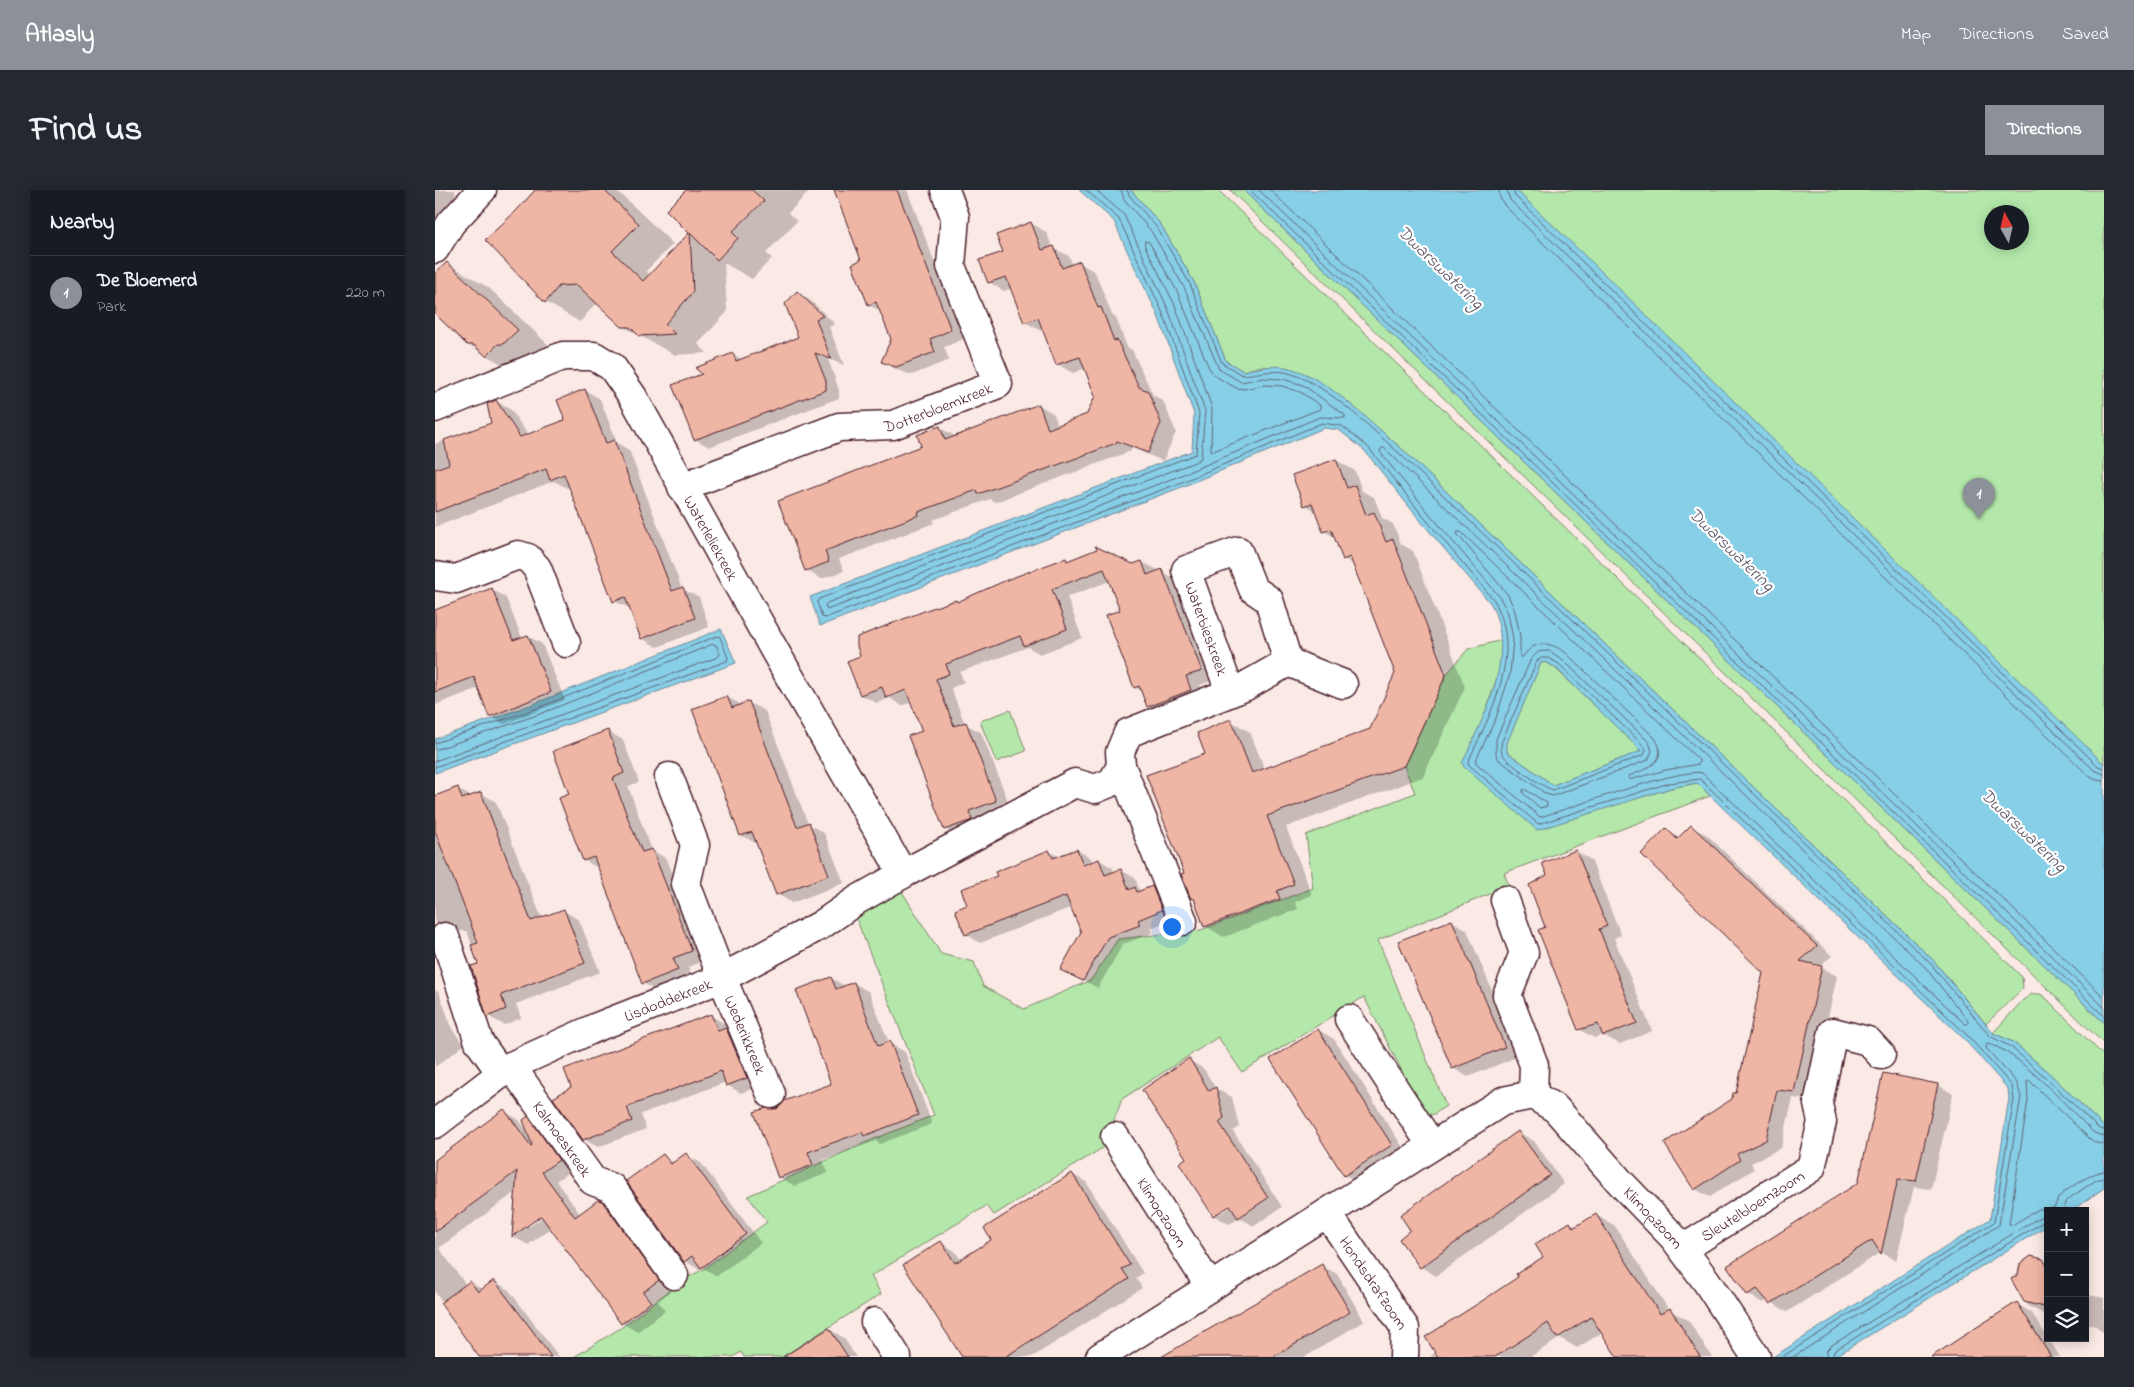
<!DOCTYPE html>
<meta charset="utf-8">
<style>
body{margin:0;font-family:"Indie Flower",sans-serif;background:#242831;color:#f1f3f6}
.controls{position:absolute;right:15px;bottom:15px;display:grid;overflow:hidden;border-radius:0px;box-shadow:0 2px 12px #0003}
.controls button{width:45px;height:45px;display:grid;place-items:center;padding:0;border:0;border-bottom:1px solid #363941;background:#171b24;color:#f1f3f6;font:25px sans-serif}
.compass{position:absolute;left:1549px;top:15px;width:45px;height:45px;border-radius:50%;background:#171b24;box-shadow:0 2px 12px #0003;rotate:352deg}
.you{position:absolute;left:736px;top:736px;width:18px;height:18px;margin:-12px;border:4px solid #fff;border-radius:50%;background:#1a73e8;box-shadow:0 0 0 8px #1a73e833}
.badge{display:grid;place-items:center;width:32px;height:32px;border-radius:50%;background:#8c9099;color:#fff;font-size:16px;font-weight:700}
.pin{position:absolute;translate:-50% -41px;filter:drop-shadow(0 1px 2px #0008)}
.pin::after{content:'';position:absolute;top:26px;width:18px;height:15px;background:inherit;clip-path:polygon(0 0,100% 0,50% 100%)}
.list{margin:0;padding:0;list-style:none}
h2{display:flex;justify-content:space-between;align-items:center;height:65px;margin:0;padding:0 20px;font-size:21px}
h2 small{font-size:16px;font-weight:400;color:#9ea1a6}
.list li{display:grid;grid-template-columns:32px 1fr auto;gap:15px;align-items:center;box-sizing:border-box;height:75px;padding:0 20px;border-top:1px solid #363941}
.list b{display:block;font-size:19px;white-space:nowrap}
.list p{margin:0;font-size:16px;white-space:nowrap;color:#9ea1a6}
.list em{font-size:16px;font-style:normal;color:#9ea1a6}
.icon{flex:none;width:28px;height:28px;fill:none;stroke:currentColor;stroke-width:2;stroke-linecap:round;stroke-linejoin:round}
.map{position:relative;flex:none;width:1669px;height:1167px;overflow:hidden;border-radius:0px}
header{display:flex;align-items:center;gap:30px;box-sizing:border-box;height:70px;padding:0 25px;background:#8c9099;color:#fff}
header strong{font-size:24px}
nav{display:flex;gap:28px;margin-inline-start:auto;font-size:18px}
.intro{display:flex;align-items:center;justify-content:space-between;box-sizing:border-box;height:120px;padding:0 30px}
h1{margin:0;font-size:35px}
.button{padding:12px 22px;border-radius:0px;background:#8c9099;color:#fff;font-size:18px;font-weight:700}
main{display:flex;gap:30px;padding:0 30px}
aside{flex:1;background:#171b24;border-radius:0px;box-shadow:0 2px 12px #0003}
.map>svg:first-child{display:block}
</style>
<header>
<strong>Atlasly</strong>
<nav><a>Map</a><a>Directions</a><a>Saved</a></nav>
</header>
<div class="intro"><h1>Find us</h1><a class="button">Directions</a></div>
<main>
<aside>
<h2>Nearby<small></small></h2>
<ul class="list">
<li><span class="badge">1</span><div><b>De Bloemerd</b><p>Park</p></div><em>220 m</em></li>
</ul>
</aside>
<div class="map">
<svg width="1669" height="1167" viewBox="0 0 1669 1167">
<rect width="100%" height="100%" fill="#fae9e4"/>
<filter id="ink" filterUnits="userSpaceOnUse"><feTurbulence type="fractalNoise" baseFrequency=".02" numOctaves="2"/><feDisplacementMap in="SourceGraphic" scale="10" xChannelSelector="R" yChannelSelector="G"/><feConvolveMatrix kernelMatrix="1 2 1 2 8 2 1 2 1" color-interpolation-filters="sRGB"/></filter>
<g filter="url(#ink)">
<g fill="#b3e8aa" stroke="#7e846a" fill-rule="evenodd">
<polygon points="696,0 783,0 1288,491 1587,787 1588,798 1551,834 1498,770 966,258 908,208 873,185 827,176 808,181 791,171 759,92 726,35"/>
<polygon points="795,0 808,0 1634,799 1669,833 1669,854 1291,483"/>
<path d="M1081,0H1669V576ZM1556,22H1586V52H1556Z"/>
<polygon points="1067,450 1064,481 1050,524 1028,573 1102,639 1236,598 1262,593 1275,606 1069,683 1074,696 943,750 1011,916 999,924 990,926 929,807 807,882 783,847 687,909 669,957 559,1025 551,1016 436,1086 446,1104 347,1167 309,1167 306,1162 298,1167 139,1167 187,1137 248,1090 267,1080 332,1032 313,1006 432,952 499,925 419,723 466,700 506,764 539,772 548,796 589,819 656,790 683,749 766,740 878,698 871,645 980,603 969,576 1011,485 1033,459"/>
<polygon points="1111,472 1120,478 1207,561 1118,595 1072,562 1071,553 1106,473"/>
<polygon points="575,520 591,561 561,572 545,531"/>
<polygon points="1597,804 1605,804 1610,807 1669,866 1669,937 1613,882 1578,852 1558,843 1588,810"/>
</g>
<g fill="#86cfe7" stroke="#6e899c" fill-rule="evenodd">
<path d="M644,0H696L726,35L759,92L791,171L808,181C822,178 835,175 850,177C889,184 936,233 966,258L1498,770L1558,843L1578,852L1613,882L1669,937V998L1636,1021H1613V1035L1399,1167H1338L1555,1029L1574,908L1573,899L1529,849L1262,593L1236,598L1102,640L1029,577L1027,573C1050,524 1082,466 1056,414L984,329L929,260L904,240L889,238L744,298L385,436L375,407L757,261L759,224L722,123L693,63L679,31ZM1111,472L1121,478L1206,561L1118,595L1072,562V553L1106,473Z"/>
<polygon points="808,0 1081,0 1167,82 1669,574 1669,833"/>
<polygon points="286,439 301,473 0,583 0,549 101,513"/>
</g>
<g fill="#0003" fill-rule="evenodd">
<polygon points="0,0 20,0 20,25 0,26"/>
<polygon points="102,0 177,0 188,6 238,54 211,81 215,86 256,43 252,0 376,0 353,23 362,31 331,63 337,68 317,89 289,73 292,122 263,154 272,163 240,165 187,136 165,115 159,115 145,132 111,112"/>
<polygon points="400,0 472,0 529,149 509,157 514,170 477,185 462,180 448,172 457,150 447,122 434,115 427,71"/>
<polygon points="596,33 611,42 618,58 634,66 638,76 645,73 660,82 677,125 681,128 692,157 697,160 718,205 728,211 741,242 728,271 697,258 696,261 560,312 555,309 498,330 499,333 404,369 409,381 386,389 371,380 505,238 520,246 604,215 619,224 623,236 653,225 662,206 651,178 638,183 622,174 609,140 606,141 590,132 577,98 569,101 554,92 569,62"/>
<polygon points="12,73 54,98 124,165 94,190 32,154 0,123 0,85"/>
<polygon points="362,103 376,111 400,134 394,137 409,175 393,169 404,200 404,208 274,257 260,249 269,185 298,164 307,170 365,148"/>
<polygon points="150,200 165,209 182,253 194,260 247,399 264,407 274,437 222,457 207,448 196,419 179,411 135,296 132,298 119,291 0,337 0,254 57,234 61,211 76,220 93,245 131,231"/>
<polygon points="901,270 920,281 927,301 939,307 947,328 958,334 966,354 978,361 1030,497 988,587 851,637 877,705 860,712 863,719 789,747 770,736 761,711 757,708 750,684 771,565 796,531 815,542 830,580 936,540 961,483 920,375 909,369 901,348 889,341 881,321 870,315"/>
<polygon points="631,369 634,371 698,376 707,372 743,390 781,489 765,495 770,508 728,525 713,516 707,501 700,497 687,420 675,391 632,407 647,448 605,464 593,457 525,482 529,492 516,498 530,534 546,542 576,619 525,648 510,639 489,542 477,512 467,516 455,508 442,513 426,505 414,471 427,466 521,411 523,412"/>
<polygon points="57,399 71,408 87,448 93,446 107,454 130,510 69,534 55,526 44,498 0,515 0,421"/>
<polygon points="292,507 307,515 314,513 330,521 373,634 389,643 409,693 357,713 342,704 322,654 306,645"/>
<polygon points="172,541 188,550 204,592 193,596 209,640 217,660 232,669 271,770 253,777 257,789 223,802 208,793 164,679 149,670 136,604"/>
<polygon points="23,599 37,607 46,603 61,612 107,729 129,721 144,730 165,782 81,814 86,828 69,835 53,826 44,775 32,741 21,741 0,759 0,607"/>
<polygon points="1256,637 1272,645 1397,766 1384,776 1402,786 1375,910 1358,908 1346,958 1316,973 1319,979 1275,1007 1260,999 1298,909 1302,905 1329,782 1231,640 1245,648"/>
<polygon points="642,660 656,668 658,673 664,670 678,678 679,683 686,680 700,688 705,702 717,697 731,705 740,728 716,738 718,743 688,754 663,798 641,787 647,742 637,717 545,753 531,744 534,716 563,687 614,661 624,667"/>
<polygon points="1141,661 1156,670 1186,745 1179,748 1217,841 1185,854 1168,845 1159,848 1144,839 1112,737 1113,686"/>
<polygon points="1017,731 1032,740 1084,866 1033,887 1018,878"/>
<polygon points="396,788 410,796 419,793 434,802 454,853 470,862 497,934 445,954 441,951 388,970 393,983 360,996 344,987 342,920 398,895"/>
<polygon points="0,800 4,802 17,839 29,855 0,877"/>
<polygon points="276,826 290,834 293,841 305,848 326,896 306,903 292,895 291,892 206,924 211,939 163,957 148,949"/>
<polygon points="883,840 899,849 972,964 926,994 910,985"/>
<path d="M754,870L769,879L781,899L797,907L804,937L798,941L847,1017L819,1036L805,1028L794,1034L778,1025L753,968ZM800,1012L802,1014L784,1024V1021Z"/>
<polygon points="1449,884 1503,895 1518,904 1496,999 1479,997 1461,1071 1446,1062 1352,1122 1333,1110 1328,1113 1312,1104 1424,994"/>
<path d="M69,921L84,930L92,941L93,928L108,937L138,979L121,991L145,1024L167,1012L182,1021L238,1099L223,1111L230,1121L202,1142L187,1133L116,1038L93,1055L79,1047L82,1001L4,1058L31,1095L35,1092L48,1100L59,1091L74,1100L124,1167H46L0,1102V972ZM110,1022L112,1024L94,1037V1034Z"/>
<polygon points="1083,942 1099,951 1129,994 1001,1086 986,1077 966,1049"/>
<polygon points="251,965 266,973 326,1053 282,1086 268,1078 265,1080 250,1071 228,966 240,973"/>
<polygon points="637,984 651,992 708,1083 701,1088 707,1098 597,1167 531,1167 506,1053 520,1061 526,1070 558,1050"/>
<polygon points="1161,1025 1180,1036 1234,1120 1253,1130 1277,1167 1184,1167 1168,1142 1142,1158 1125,1148 1095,1167 995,1167 1110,1067 1135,1033 1142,1037"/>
<polygon points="1607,1070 1613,1073 1613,1126 1593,1116 1577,1090"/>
<polygon points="887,1076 902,1084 929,1131 870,1167 730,1167"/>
<polygon points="1650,1100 1654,1105 1669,1108 1669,1143 1661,1136 1650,1134"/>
<polygon points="1582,1114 1597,1123 1625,1167 1499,1167"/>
<polygon points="394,1139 409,1148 421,1167 351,1167"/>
</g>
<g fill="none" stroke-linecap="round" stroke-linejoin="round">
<g stroke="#626576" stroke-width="1">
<path d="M651,0L684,29L727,121L764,223L761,264L384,409L382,412L387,427L390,428L742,294L887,233L907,236L933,257L988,326L1059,410C1089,463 1056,523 1033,572L1034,575L1103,634L1234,593L1265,589L1533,846L1577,896L1579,909L1559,1032L1347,1167"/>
<polyline points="661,0 689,25 733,119 770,221 766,268 760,272 392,413 390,415 392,420 739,288 885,227 910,228 910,225 868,195 848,189 828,188 806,192 784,179 749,97 716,41 689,9 686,0"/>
<path d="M692,0L694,5L722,38L755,94L787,173L807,185C821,184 835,180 849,182C887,189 934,237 963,262L1495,773L1555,846L1576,857L1609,886L1664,939L1669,940"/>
<polyline points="815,0 1669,826"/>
<polyline points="824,0 1669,817"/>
<polyline points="835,0 1669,807"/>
<polyline points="1064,0 1065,8 1070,16 1654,586 1661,590 1669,591"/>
<polyline points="1072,0 1075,10 1659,580 1669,584"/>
<polyline points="1078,0 1080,6 1663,576 1669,578"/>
<polygon points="710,51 714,52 742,101 774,178 780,186 801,198 809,199 829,195 847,196 865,202 885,215 885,219 776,262 777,218 740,115 710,56"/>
<path d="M949,258L1490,777L1533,831V834H1530L1267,583C1246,577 1134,619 1105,627L1041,573V570L1061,528L1075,484L1078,449L1073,423L1064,406L993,322L945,262L946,259Z"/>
<path d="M1023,342H1026L1264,570V574L1231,580L1194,590V586C1211,579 1235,572 1220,548L1130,462C1115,452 1099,449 1088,467H1085V446L1080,421L1073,405L1023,345Z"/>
<polygon points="1114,461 1128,470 1214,552 1217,561 1213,570 1118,606 1111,604 1064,570 1061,564 1061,549 1096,469 1103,462"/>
<path d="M1107,468H1113L1124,474L1209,556L1211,560L1209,565L1118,600C1106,596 1077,576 1069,566C1065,562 1066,555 1067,551L1102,471Z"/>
<polyline points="0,553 103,518 282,446 285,447 293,468 292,471 0,577"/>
<polyline points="0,560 105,524 278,454 281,455 285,464 283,467 0,571"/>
<polygon points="1091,600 1112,613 1112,616 1105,618 1088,603 1088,600"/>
<path d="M1669,954L1661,953L1655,949L1600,896L1595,891H1592L1593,910L1574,1034L1577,1035L1604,1019L1619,1018C1621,1015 1622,1010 1624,1007C1631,999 1660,981 1669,981"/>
<polyline points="1628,1021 1632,1010 1661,990 1669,988"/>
<path d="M1358,1167L1564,1035L1586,907L1582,893L1551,858L1552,854C1580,857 1637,922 1659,943L1669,946"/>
<polyline points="1391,1167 1392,1160 1397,1155 1605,1027 1613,1025"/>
<polyline points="1397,1167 1400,1160 1608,1032 1613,1031"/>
</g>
</g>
<g fill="#efb6a5" stroke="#4a1f2b">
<polygon points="100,0 169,0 204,34 177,61 208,91 254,43 231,20 251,0 317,0 329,11 297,42 303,48 282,70 255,43 258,102 230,134 240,144 204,146 195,137 187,137 142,95 124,96 110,113 50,50 82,20"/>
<polygon points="399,0 462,0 516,140 495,149 500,162 461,177 446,172 456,149 441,112 433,115 430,107 417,74 426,70"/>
<polygon points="596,32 607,60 619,56 627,78 645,71 663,118 666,117 679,151 682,150 704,197 713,201 726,233 713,263 682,251 681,253 639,269 543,304 542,300 483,322 484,325 390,361 394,372 370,381 343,311 486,256 482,245 505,236 510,250 604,214 613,239 652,224 660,206 645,167 621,175 603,128 589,133 571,87 553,93 544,70 568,62 561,45"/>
<polygon points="12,72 83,140 68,154 63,154 51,166 39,155 32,155 0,124 0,83"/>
<polygon points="362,101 388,126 381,129 396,169 380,163 391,191 391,200 259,250 237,195 267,184 260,178 298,163 301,171 363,147 350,114"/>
<polygon points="150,199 171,253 179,250 237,401 248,397 260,428 206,449 190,407 178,412 129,284 115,290 111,279 0,322 0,279 14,274 9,250 56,233 52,214 61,210 85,247 130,230 122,210"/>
<polygon points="901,269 912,298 920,295 931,325 939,322 951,352 958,349 1011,485 969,576 832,626 859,694 842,701 845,709 769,737 759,708 756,709 746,684 749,683 711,585 770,564 762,543 796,529 817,583 935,539 960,483 915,367 908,370 896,339 888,342 877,313 869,316 857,285"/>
<polygon points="660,356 698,374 707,371 712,385 727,379 767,481 751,486 756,500 712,517 704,496 699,498 671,425 685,420 669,379 617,399 632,439 589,456 585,446 511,474 514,484 501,489 519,536 531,532 561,611 534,621 537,630 509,640 473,546 487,541 471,500 451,508 447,497 425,505 412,471 425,466 422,456 422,447 497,418 521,410 522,412 574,389 631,368 632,371 662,359"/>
<polygon points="57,398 78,450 93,445 116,502 54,527 39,487 0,502 0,420"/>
<polygon points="292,506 297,518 314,511 362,637 374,632 394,685 341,705 317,642 305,646 257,519"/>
<polygon points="173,540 189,583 178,588 194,631 207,662 217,659 257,761 238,768 243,780 207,794 159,667 148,671 124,608 134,604 118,561"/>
<polygon points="23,597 27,609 46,602 96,731 129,719 150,773 66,805 71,819 52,827 36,776 43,774 36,755 43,753 0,641 0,606"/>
<polygon points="1256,635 1382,756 1365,771 1387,776 1359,902 1342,900 1331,950 1302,964 1305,970 1259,1000 1229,953 1297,909 1298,903 1301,903 1328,783 1206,664 1231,638 1242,649"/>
<polygon points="642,659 648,675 664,669 670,685 686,679 694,700 700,697 702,702 717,696 727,720 703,730 705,735 673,747 648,791 625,780 646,742 631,706 530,745 520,720 532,715 526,699 562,686 560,682 614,660 618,668"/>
<polygon points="1141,660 1172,736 1164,739 1202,833 1168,846 1163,834 1143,840 1103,740 1110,737 1094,695 1112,685 1107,673"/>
<polygon points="1017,730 1070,857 1017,879 963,751"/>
<polygon points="396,787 401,799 419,792 443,856 455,851 483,925 429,946 427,942 373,962 378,975 343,988 319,922 331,918 342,919 349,911 396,894 361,800"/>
<polygon points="276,824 283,841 291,838 312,888 291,896 286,881 263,890 192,917 197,931 148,950 118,908 136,897 129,879"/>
<polygon points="883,839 957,955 909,986 835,869"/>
<polygon points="754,868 774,901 781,897 789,928 784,932 833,1008 803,1028 795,1016 778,1026 744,973 751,968 707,900"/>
<polygon points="1448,883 1503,894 1481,991 1463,989 1446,1064 1437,1050 1335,1114 1322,1099 1312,1105 1292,1076 1423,993"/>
<polygon points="69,919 96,956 97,955 88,930 93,926 124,970 107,982 140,1027 163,1010 167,1011 224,1090 208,1102 216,1112 186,1134 106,1026 77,1047 82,981 0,1042 0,970"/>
<polygon points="1083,941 1115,985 985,1078 964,1049 975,1040 965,1025"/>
<polygon points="251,963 311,1044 266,1078 257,1066 249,1072 191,991 228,964 236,974"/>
<polygon points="637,983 695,1075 687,1079 694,1089 570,1167 527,1167 468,1075 506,1051 520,1073 556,1050 549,1038"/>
<polygon points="1161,1024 1225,1124 1235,1118 1265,1167 1182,1167 1156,1127 1122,1148 1113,1133 1060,1167 1003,1167 990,1147 1044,1113 1083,1087 1081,1084 1108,1067 1100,1054 1135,1032 1138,1038"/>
<polygon points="1596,1066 1608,1069 1613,1077 1613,1118 1589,1112 1576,1089 1583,1085 1585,1074"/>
<polygon points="887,1074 915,1122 838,1167 726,1167"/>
<polygon points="59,1090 97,1140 116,1167 44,1167 5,1113 35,1091 43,1102"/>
<polygon points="1582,1112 1616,1167 1496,1167 1539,1139"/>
<polygon points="394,1138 413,1167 348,1167"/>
</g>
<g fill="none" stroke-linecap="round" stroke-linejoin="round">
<defs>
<g id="minor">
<polyline points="0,59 16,33 47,0"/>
<path id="s1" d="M0,218L128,166H159L177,177L198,207L341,463L468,684"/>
<path id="s2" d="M247,297L404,237L458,235L563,194L516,76L520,27L510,0"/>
<polyline points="0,386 21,389 83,365 93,368 102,378 131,453"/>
<polyline points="853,472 908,494"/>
<polyline points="686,576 748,731"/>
<path id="s3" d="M234,587L260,655L251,694L287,788L336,904"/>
<polyline points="1070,710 1089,763 1072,805 1099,875 1098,905"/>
<polyline points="10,747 44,852 66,883"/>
<polyline points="914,829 997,956"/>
<path id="s4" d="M76,876L158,991L177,998L239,1085"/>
<path id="s5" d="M0,934L76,876L162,837L287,788L386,735L422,710L468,684L640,593L660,599L677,592L686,576L685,562L693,543L809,497L853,472L834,410L818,399L803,361L751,380L795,502"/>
<path id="s6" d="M680,947L775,1097"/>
<path id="s7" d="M892,1023L970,1138L969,1167"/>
<path id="s8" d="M1248,1059L1376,978L1387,932L1383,914L1398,842L1433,851L1446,865"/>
<polyline points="440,1132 462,1167"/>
<path id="s9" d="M665,1167L1068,911L1098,905L1121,919L1186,993L1239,1048L1272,1092L1321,1167"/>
</g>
</defs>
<use href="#minor" stroke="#4a1f2b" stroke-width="31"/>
<use href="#minor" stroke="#fff" stroke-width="28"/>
</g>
</g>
<g text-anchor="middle" stroke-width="4.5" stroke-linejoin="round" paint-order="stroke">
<g font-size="16" fill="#4a1f2b" stroke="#fff">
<text dy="6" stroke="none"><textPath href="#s2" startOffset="270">Dotterbloemkreek</textPath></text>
<text dy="6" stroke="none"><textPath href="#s1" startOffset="388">Waterleliekreek</textPath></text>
<text dy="6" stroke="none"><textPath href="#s5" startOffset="1238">Waterbieskreek</textPath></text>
<text dy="6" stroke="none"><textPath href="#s5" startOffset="266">Lisdoddekreek</textPath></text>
<text dy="6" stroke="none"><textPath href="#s3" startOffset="275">Wederikkreek</textPath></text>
<text dy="6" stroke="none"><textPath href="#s4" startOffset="89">Kalmoeskreek</textPath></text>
<text dy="6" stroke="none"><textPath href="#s8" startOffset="82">Sleutelbloemzoom</textPath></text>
<text dy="6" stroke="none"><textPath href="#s6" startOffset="89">Klimopzoom</textPath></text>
<text dy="6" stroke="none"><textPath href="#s9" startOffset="681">Klimopzoom</textPath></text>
<text dy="6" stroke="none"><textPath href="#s7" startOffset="84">Hondsdrafzoom</textPath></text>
</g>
<g font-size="18" font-style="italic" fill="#5c5463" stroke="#fff">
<text transform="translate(1006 77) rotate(44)" y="6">Dwarswatering</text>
<text transform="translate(1297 359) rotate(44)" y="6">Dwarswatering</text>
<text transform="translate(1589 640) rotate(44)" y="6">Dwarswatering</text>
</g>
</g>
</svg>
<div class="controls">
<button>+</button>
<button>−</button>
<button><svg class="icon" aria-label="layers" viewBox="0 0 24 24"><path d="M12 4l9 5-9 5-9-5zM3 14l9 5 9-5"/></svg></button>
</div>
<svg class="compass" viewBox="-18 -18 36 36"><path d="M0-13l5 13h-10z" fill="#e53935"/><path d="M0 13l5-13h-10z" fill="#9ea1a6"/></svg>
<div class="you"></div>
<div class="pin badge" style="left:1544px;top:329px">1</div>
</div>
</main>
